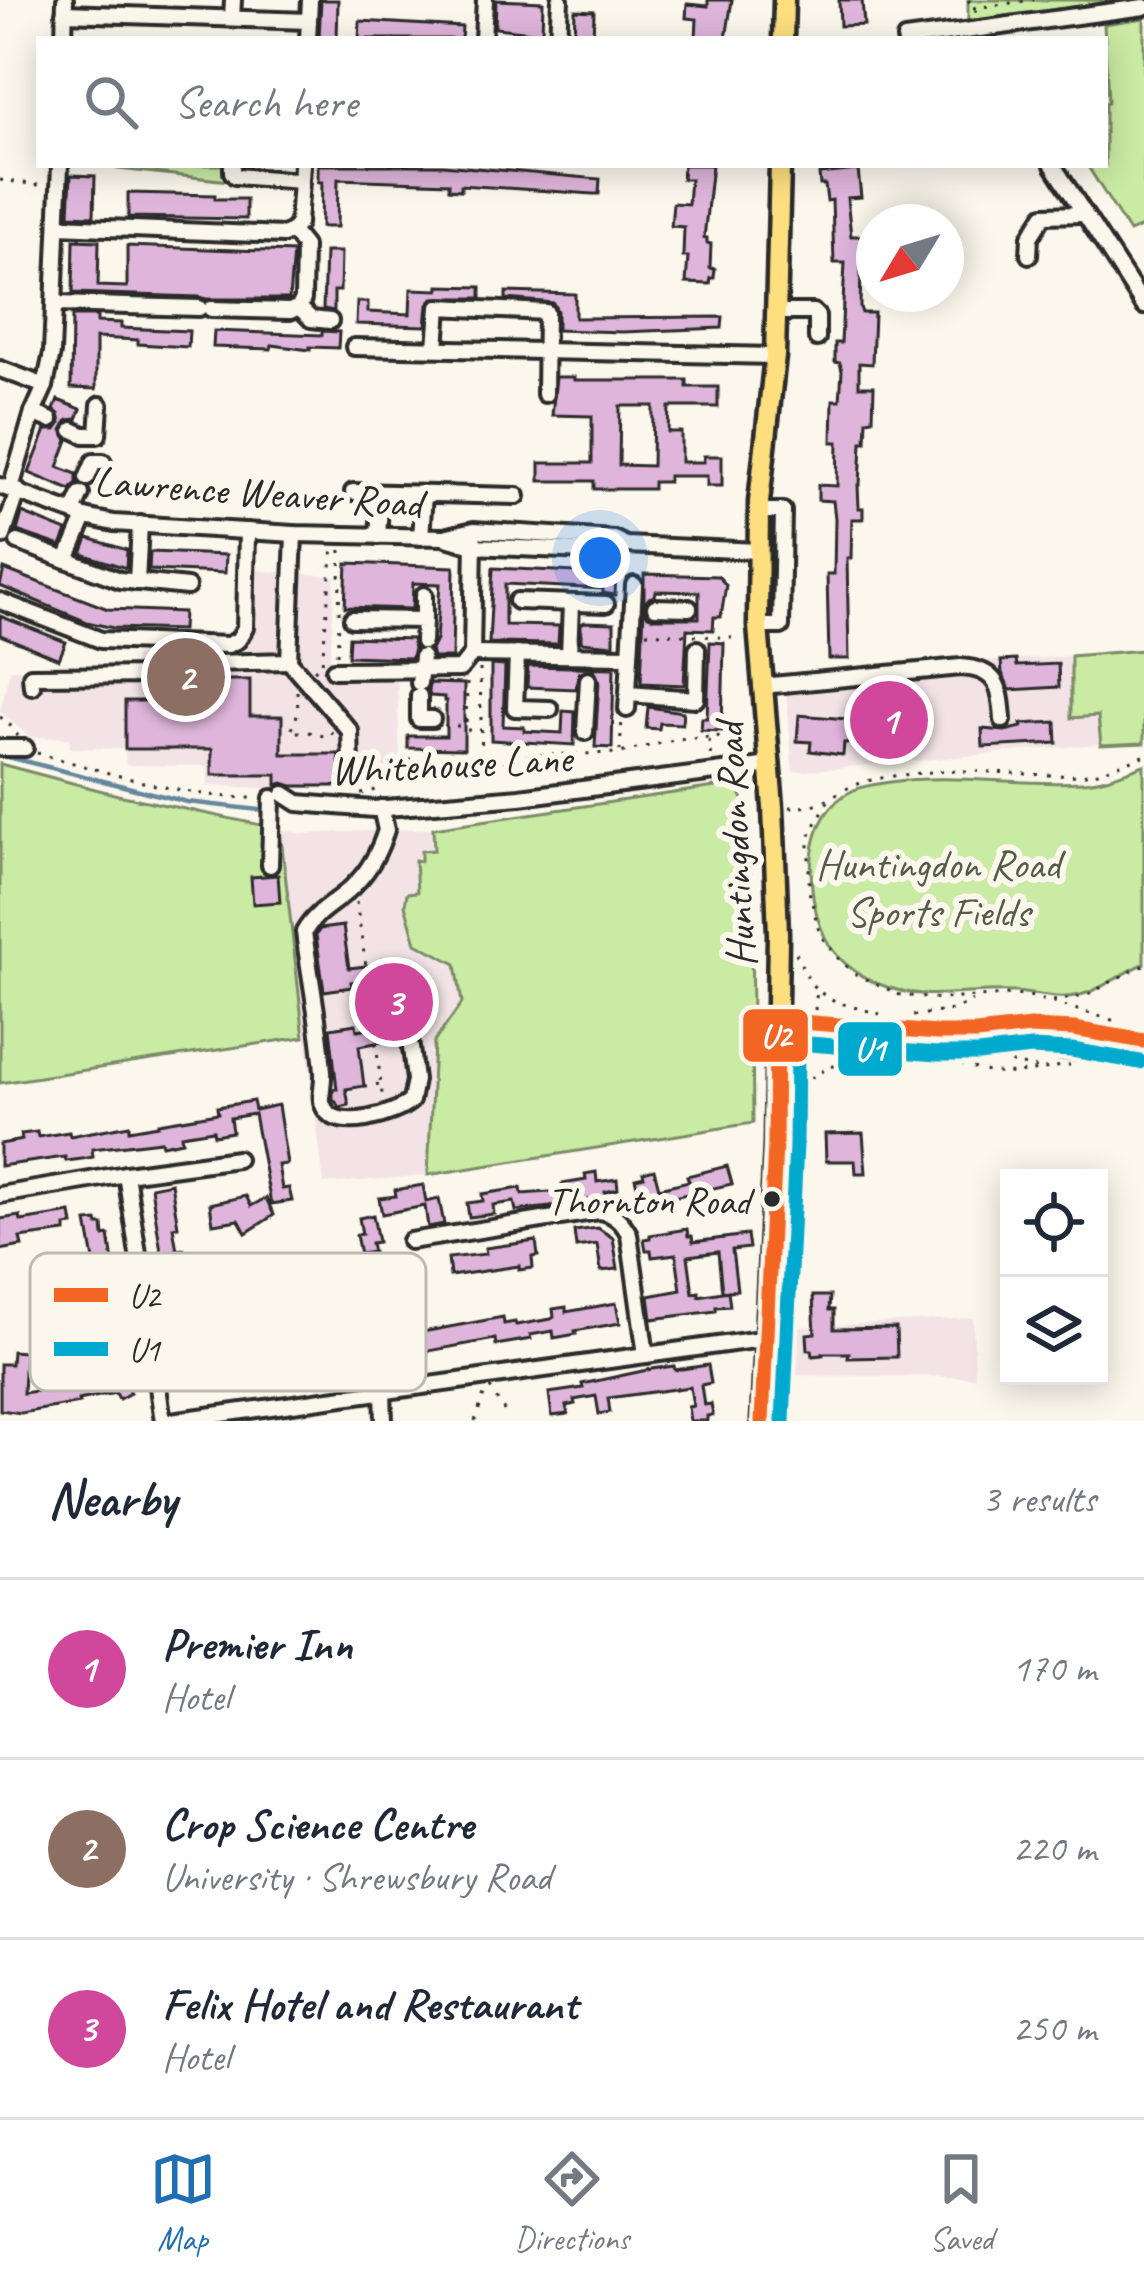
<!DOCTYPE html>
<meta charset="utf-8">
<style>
body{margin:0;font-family:Caveat,sans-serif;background:#f6f6f7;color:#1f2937}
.controls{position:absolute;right:36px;bottom:36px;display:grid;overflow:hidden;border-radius:0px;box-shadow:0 6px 30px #0003}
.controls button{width:108px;height:108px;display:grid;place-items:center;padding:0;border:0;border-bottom:3px solid #e0e1e3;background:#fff;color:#1f2937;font:60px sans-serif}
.compass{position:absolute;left:856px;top:204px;width:108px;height:108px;border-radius:50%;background:#fff;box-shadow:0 6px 30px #0003;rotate:232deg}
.you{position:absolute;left:600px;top:558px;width:42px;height:42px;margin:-30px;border:9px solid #fff;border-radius:50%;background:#1a73e8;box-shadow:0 0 0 18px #1a73e833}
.badge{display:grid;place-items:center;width:78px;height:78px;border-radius:50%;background:#1f6fb2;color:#fff;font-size:39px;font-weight:700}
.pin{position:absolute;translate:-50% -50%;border:6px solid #fff;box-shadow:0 3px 12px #0006}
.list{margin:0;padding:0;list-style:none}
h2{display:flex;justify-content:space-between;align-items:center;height:156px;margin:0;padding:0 48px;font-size:51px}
h2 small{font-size:39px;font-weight:400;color:#747a83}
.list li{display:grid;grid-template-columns:78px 1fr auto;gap:36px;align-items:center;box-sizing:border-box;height:180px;padding:0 48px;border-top:3px solid #e0e1e3}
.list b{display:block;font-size:45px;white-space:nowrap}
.list p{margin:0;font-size:39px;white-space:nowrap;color:#747a83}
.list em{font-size:39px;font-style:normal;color:#747a83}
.icon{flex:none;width:66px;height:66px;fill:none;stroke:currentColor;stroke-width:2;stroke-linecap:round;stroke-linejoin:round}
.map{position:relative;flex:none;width:1144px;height:1421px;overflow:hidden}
.search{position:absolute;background:#fff;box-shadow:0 6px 30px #0003;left:36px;right:36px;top:36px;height:132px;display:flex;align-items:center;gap:30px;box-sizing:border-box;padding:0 42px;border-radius:0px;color:#747a83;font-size:45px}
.sheet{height:696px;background:#fff}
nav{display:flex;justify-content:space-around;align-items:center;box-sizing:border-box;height:168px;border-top:3px solid #e0e1e3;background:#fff;font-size:33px;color:#747a83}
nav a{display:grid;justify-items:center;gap:6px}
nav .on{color:#1f6fb2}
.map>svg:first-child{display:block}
</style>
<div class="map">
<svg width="1144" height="1421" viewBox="0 0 1144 1421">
<rect width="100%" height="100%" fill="#fbf7ec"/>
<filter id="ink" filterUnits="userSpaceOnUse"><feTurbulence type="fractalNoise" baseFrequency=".00833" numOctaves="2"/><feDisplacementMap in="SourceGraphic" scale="24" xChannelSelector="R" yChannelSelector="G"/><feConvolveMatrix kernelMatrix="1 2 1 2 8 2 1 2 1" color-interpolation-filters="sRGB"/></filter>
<g filter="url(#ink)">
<g fill="#f3e3e7">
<polygon points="252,570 335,576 330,658 332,675 397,679 400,759 382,782 373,788 274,789 208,785 207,766 126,765 125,749 70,748 69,738 29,737 0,711 10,669 134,668 135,655 179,657 186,652 227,654 236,651 244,644 250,629"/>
<polygon points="1071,656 1071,717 1098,716 1100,744 793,772 786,690 844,687 961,674 960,663"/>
<polygon points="433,828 434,851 489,971 445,1174 324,1184 280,829 303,834"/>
<polygon points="973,1318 975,1377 777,1375 779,1328"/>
</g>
<g fill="#caeba3" stroke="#7a8b67" stroke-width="3">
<polygon points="968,0 1123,0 968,22"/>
<polygon points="1144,18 1144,226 1129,232 1087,165 1105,165 1105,103 1108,102 1104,24"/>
<polygon points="119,165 249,165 248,183 118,169"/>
<polygon points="1144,650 1144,743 1101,745 1098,716 1071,718 1071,656"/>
<polygon points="0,764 118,795 280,829 304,1037 0,1083"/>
<path d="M1144,765V964C1124,972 1107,986 1087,993C1062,1002 1041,994 1015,992C968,989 926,1004 879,984C858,976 835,959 825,937C804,893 802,813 854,790C865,785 878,784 890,782C954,773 1018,786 1082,782C1104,781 1124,772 1144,765Z"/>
<polygon points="736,784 750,815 753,1123 428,1175 434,1042 462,1003 456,964 416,943 405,905 407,893 417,892 415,860 421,861 421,851 434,850 433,828"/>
</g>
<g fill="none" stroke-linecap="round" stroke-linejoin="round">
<polyline stroke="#65879e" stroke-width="4.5" points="0,755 187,802 269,811"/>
</g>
<g fill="#dfb5db" stroke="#2b2b2b" stroke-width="3" fill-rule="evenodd">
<polygon points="321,0 338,0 337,39 319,38"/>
<polygon points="496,0 543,2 542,33 495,28"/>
<polygon points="708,0 732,0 726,39 696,39 697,19 686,18 687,4 708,6"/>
<polygon points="839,0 862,0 864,25 840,26"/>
<polygon points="575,10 594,11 593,39 574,39"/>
<polygon points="360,21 462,27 461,39 359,39"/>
<polygon points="318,165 443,165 600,179 599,194 593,194 461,185 461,190 449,189 449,183 338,179 337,227 321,227 322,182 318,182"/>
<polygon points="683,165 712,165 704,238 707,238 707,243 711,244 710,268 715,269 714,278 711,278 710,284 686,283 688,257 683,257 684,227 671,226 673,203 688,204 690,179 682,179"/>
<polygon points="858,170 861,197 847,198 851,236 862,236 860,307 862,313 874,313 872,364 859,363 859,386 874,386 873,419 867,420 866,442 862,442 860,485 858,485 859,508 863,508 863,519 852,519 851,558 847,558 849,659 829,659 827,574 834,574 835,518 833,501 818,500 818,485 837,486 838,442 832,442 833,400 840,400 842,371 840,363 835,362 835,343 841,343 845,263 834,263 832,200 827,201 825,185 820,185 819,174"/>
<polygon points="71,175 95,176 94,216 69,215"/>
<polygon points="128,193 215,195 215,199 246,199 246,219 128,217"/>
<polygon points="74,240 99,241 98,286 127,287 127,246 293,252 289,299 206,299 199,297 73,293"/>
<polygon points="325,252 341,252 340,291 334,291 334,311 323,309"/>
<polygon points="439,286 481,287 481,298 433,298 428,305 426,326 356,324 357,302 368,302 368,312 410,314 411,289 439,290"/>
<polygon points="506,292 575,294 575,318 723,317 722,328 623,332 557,330 557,311 553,303 506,299"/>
<polygon points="72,316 97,316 97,322 121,323 121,328 189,331 188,347 138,344 138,340 96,338 96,389 71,388"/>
<polygon points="214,331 322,335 322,331 339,332 338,348 310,347 310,350 272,345 271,349 213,347"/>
<path d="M556,377H574V380H687V387H718V407H669L668,432H681V462H704V456H722V486H707V476H668V482H653V489H594V481H540V463H592V416L552,415ZM620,406H653L652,466L619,465Z"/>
<polygon points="58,400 81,409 77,419 68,420 62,430 68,440 58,467 77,474 77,484 70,490 29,473 46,430 56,430 61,423 59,414 54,410"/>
<polygon points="22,513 67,531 61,546 17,531"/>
<polygon points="88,538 127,550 126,568 82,554"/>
<polygon points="150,552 226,555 225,573 149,570"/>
<polygon points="347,563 454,567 452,658 433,658 431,650 436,640 440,584 413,583 412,609 345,607"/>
<polygon points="493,568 616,574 615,595 603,593 603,589 505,584 505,625 559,626 558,644 489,643"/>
<polygon points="4,569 108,609 183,612 182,630 113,628 87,622 0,586"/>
<polygon points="644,574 718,576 726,585 721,617 714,617 713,630 687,629 684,685 641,683 644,608 648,616 654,618 699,618 699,592 656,591 655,596 649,598 644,605"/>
<polygon points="0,616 66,642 59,659 0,635"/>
<polygon points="585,622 614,623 614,645 581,642 581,624"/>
<polygon points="349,637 412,639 414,649 411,658 348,656"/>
<polygon points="710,642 724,643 722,731 701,730 702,718 707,718"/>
<polygon points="1016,660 1017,666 1058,664 1059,687 1010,690 1002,673 1001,661"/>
<polygon points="491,665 505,666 503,726 524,727 524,731 562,733 563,711 575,712 574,745 491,740"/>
<polygon points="528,666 614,668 612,748 595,747 599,681 595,671 587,669 579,673 576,689 527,687"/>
<polygon points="223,680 250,680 250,716 282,716 282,754 339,754 340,786 292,786 283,783 277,785 277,775 212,775 212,749 125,749 125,701 223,701"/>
<polygon points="430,683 464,684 464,749 408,748 408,736 446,736 446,701 444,701 444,697 430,696 428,689"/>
<polygon points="648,707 683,712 682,724 660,723 659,729 646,728"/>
<polygon points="905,709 907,739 844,743 843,755 810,751 811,742 797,741 799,715 848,719 848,714"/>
<polygon points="1056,722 1057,743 983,747 982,729 1005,731 1022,727 1021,724"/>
<polygon points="278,875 280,902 253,904 251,877"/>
<polygon points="343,926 349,968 383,964 382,959 399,957 402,978 414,976 414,981 420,980 424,1013 419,1014 420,1025 409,1021 401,1024 398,1032 399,1042 394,1043 393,1040 359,1046 364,1086 346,1089 349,1105 340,1107 333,1099 333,1089 337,1089 330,1028 356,1024 357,1030 390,1025 383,977 351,982 352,987 324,991 316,935 320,929"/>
<polygon points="253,1101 255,1110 278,1105 287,1164 278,1165 282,1189 289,1188 292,1201 271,1204 254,1114 230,1118 232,1132 214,1135 213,1130 181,1135 182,1141 162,1145 161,1141 92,1149 93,1157 82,1159 66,1161 65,1157 0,1166 0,1144 22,1140 21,1134 37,1132 38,1137 69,1132 70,1136 129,1125 129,1130 158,1125 158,1123 218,1113 217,1107"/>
<polygon points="863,1133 866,1173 856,1173 855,1161 826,1161 825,1134"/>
<polygon points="727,1166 732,1184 642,1204 635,1178 644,1176 643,1172 654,1169 659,1188 689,1181 687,1176"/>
<polygon points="596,1172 597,1182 617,1179 618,1189 605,1192 606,1197 550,1207 516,1211 514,1202 493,1205 494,1214 469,1217 467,1203 483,1201 482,1194 521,1188 522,1194 563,1191 562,1184 586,1180 585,1174"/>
<polygon points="171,1183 178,1226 173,1227 177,1250 184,1249 185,1259 183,1260 188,1293 191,1292 195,1317 202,1331 177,1344 167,1326 170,1324 166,1296 168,1296 151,1187"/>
<polygon points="423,1185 426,1202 439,1199 444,1224 428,1227 425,1206 382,1214 379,1198 396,1196 395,1190"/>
<polygon points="246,1196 251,1206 266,1198 274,1215 246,1233 239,1220 213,1224 210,1204"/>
<polygon points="71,1213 73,1225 66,1226 66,1232 20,1238 22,1246 0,1250 0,1219 20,1216 21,1221"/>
<polygon points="373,1215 378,1242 371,1243 373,1252 360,1254 356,1235 362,1234 359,1218"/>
<polygon points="97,1221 98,1225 103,1225 104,1236 109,1235 125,1343 130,1343 131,1350 112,1353 130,1393 119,1399 116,1393 78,1400 79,1403 21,1413 0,1410 0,1364 11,1364 12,1351 25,1352 23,1393 79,1384 90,1381 89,1377 99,1376 89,1357 89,1345 108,1344 101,1308 96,1309 91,1277 97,1276 87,1222"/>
<polygon points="598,1228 613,1238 618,1269 601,1271 597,1244 576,1247 574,1231"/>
<polygon points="687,1229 688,1236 692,1236 693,1242 747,1235 749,1248 732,1250 737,1290 722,1292 718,1252 688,1256 693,1293 699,1292 699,1296 728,1291 730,1306 716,1307 716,1311 652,1319 649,1296 681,1290 676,1254 652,1257 651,1250 646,1250 644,1239 650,1238 650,1235"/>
<polygon points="536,1241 538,1256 532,1257 533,1268 519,1270 519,1266 450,1276 448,1258 486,1254 485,1248"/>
<polygon points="813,1296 830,1296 829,1310 834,1310 834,1329 896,1328 897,1357 848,1358 849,1353 823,1353 823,1355 813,1356 812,1350 808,1350 807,1334 815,1333"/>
<polygon points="616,1303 620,1323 575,1331 576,1334 554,1338 553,1331 530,1335 531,1339 496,1345 495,1339 401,1356 401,1353 310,1368 309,1362 270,1368 271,1371 240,1377 240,1380 213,1382 177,1377 179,1361 216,1366 216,1360 241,1358 240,1349 278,1343 279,1348 307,1344 304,1326 315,1324 317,1336 341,1334 343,1347 366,1343 365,1339 411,1329 412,1334 503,1317 504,1324 515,1322 516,1325 551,1319 554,1317 553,1309 566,1307 566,1312"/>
<polygon points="708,1365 711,1383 701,1385 704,1405 711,1404 713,1415 707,1416 707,1421 690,1421 688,1407 693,1406 690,1387 608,1398 610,1412 599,1414 596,1396 574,1400 575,1404 566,1406 568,1414 552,1416 549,1393 583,1388 582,1384 652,1369 674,1366 675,1370"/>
</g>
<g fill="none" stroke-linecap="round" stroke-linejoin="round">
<defs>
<g id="minor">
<polyline points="64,13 309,21"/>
<polyline points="232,18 233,0"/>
<polyline points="64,39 65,0"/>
<polyline points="308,39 310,0"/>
<polyline points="483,39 485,0"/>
<polyline points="558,39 560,0"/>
<polyline points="905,39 1144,7"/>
<polyline points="232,165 232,172 235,176 301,181"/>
<polyline points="1053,165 1144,306"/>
<polyline points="58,226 283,235 292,231 298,224 302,165"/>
<polyline points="1029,255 1030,237 1044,215 1082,214"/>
<polyline points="56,304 199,308"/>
<polyline points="299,307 311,319 330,321"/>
<polyline points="211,309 290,311 299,307 303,299 304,246 292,231"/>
<polyline points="777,312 813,312 817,316 817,338"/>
<polyline points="354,347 775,356"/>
<polyline points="436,348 439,307 546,312 545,394"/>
<polyline points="0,369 45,386"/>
<polyline points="33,413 50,420"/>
<polyline points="73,430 84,435 98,435 100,405"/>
<polyline points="87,478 94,462 103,462"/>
<polyline points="0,486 85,517 114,523 294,534 443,537 474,546 610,552 626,545"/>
<polyline points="11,488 33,413 45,386 52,353 60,165"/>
<polyline points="353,492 517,496"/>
<polyline points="73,512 81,494"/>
<polyline points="0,535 3,536 18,491"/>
<polyline points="378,536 381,493"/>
<polyline points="448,536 474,530 614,539 626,545 758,551"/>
<polyline points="421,537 424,494"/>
<polyline points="18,542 120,580 187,587"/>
<polyline points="67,560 85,517"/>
<polyline points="137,582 140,524"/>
<polyline points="0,601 101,640 228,645 238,640 245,628 247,531"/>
<polyline points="517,601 606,604"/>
<polyline points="655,607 689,608"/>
<polyline points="352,619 424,620 423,642"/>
<polyline points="424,620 424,595"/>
<polyline points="758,626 781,626 783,511 759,511"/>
<polyline points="472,654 630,656"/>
<polyline points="517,654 515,708 550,709"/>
<polyline points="569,655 571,603"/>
<polyline points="289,661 350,731 351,765"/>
<polyline points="334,670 460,669 472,654 474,541"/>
<polyline points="419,683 422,657"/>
<polyline points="32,686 31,676 171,675 215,663 289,661 294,534"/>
<path d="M762,686L961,667C998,669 1001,688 1003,720"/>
<polyline points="628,694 696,699 697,649"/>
<polyline points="419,696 419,719 432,719"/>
<polyline points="627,709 634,585"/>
<polyline points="585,732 588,680"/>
<polyline points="0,748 25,748"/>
<polyline points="284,794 298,803 374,809 520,797 770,765"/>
<path d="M381,808L386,830C380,849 371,868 356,883C339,902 317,909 304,932C310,978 320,1026 323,1072C324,1085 318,1098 325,1109C338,1132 395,1115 411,1101L415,1080L409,1032"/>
<polyline points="270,865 272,798"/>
<polyline points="776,1020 937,1033 976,1033 1030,1027 1074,1029 1144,1041"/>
<path d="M978,1034C1015,1051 1103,1056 1144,1048"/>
<polyline points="776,1044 809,1045 909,1037"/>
<polyline points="126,1174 237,1159"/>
<polyline points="0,1195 126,1174 163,1421"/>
<path d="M410,1241L599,1211C614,1213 622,1221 629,1234L646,1355"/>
<polyline points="383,1391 384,1421"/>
<polyline points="171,1421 768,1338"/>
</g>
<g id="major">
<polyline points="783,39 784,0"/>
<polyline points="762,1421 775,1144 778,934 773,807 758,626 759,502 775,356 780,165"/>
</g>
</defs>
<use href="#minor" stroke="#2b2b2b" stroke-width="22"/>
<use href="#major" stroke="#2b2b2b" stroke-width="27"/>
<g stroke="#2b2b2b" stroke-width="3" stroke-dasharray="3 9" stroke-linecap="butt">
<polyline points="968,0 977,13"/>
<polyline points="973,8 1034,0"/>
<polyline points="0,180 46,186"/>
<polyline points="339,613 341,550"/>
<polyline points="646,632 732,638"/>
<polyline points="337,654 339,622"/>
<polyline points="480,669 482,767"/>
<polyline points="314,670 322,664 333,546"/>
<polyline points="216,677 216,692"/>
<polyline points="467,683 466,730 481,730"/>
<polyline points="297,691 298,712 291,732 309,732 327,737 333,732"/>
<polyline points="0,717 7,721 18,736"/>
<polyline points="444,726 464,726"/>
<polyline points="709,740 711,760"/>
<polyline points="620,751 622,718"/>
<path d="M37,753C109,772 182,798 256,798"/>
<polyline points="374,770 384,785"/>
<path d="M361,794C389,790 388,773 410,760L482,769L530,755L620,753L678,739L754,734"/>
<polyline points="828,801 809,837 809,891 820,935 841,962 857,975 900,995 942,999 1010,995 1029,996 1119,1022"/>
<path d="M790,807C822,809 831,793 858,784C878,777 901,775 922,773C974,767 1028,777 1080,775L1098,772L1144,756"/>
<polyline points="356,902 366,966"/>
<path d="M796,953C800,962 804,972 809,980C823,1003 856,1007 880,1014"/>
<polyline points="367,980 374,1027"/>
<polyline points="1053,1001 1086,996 1125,974 1144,966"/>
<polyline points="355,1005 387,1001"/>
<polyline points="815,1010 817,989"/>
<polyline points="913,1016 953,1010 972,1001"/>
<polyline points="376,1043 383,1102"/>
<polyline points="1000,1056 1012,1063 1036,1068"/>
<polyline points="799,1057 800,1084"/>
<polyline points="364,1086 381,1084"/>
<path d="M793,1094C829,1052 901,1049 951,1061C966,1065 981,1072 996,1073C1020,1075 1046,1068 1070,1065"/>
<polyline points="490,1388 505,1412"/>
<polyline points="475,1421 486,1389"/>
</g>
<use href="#minor" stroke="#fbf7ec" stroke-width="14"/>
<use href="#major" stroke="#fddf80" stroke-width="18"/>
<defs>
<polyline id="bus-1" points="762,1421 775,1144 776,1020 937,1033 976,1033 1030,1027 1074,1029 1144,1041"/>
<polyline id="bus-2" points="783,1421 796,1145 797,1043 937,1054 978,1054 1031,1048 1072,1050 1140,1062"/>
</defs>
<use href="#bus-1" stroke="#fbf7ec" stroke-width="24"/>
<use href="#bus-2" stroke="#fbf7ec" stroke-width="24"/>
<use href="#bus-1" stroke="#f26522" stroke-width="15"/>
<use href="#bus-2" stroke="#00a9ce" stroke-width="15"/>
</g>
</g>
<circle fill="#2b2b2b" stroke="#fbf7ec" stroke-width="4.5" cx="772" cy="1199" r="10"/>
<g text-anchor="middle" stroke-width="12" stroke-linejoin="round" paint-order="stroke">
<g font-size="39" fill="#2b2b2b" stroke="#fbf7ec" text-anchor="end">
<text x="750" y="1214">Thornton Road</text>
</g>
<g font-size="42" fill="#2b2b2b" stroke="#fbf7ec">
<text transform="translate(258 491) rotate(4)" y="15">Lawrence Weaver Road</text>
<text transform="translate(451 763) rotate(-3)" y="15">Whitehouse Lane</text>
<text transform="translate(734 845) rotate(-93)" y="15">Huntingdon Road</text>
</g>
<g font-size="42" fill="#535b49" stroke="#fbf7ec">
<text x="938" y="878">Huntingdon Road<tspan x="938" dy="48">Sports Fields</tspan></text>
</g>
</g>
<rect x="30" y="1253" width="396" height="138" rx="18" fill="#fbf7ec" stroke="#bdbab2" stroke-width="3"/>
<rect x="54" y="1288" width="54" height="14" fill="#f26522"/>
<rect x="54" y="1342" width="54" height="14" fill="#00a9ce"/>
<g font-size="33" fill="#2b2b2b">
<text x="129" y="1307">U2</text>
<text x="129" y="1361">U1</text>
</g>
<g stroke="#fbf7ec" stroke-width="4.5">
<rect x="741" y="1007" width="69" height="57" rx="12" fill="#f26522"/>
<rect x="836" y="1020" width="68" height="58" rx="12" fill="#00a9ce"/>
</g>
<g font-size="33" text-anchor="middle" font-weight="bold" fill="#fff">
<text x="776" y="1047">U2</text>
<text x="870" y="1060">U1</text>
</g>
</svg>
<div class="controls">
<button><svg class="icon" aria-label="locate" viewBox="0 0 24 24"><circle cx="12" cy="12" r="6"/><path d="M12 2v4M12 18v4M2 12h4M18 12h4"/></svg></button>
<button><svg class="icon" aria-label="layers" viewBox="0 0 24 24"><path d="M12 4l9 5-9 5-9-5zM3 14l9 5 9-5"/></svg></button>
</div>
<svg class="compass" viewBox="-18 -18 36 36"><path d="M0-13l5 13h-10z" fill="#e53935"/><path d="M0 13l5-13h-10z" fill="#747a83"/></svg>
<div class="you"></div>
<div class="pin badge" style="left:889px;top:720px;background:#d1479c">1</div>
<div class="pin badge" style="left:186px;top:677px;background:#8d6e63">2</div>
<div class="pin badge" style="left:394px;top:1002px;background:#d1479c">3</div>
<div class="search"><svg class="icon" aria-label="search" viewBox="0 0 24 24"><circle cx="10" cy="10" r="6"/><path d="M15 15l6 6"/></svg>Search here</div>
</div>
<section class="sheet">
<h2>Nearby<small>3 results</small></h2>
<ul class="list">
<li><span class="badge" style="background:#d1479c">1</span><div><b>Premier Inn</b><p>Hotel</p></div><em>170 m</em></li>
<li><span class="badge" style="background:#8d6e63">2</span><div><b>Crop Science Centre</b><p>University · Shrewsbury Road</p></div><em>220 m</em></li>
<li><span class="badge" style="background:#d1479c">3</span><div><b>Felix Hotel and Restaurant</b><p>Hotel</p></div><em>250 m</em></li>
</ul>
</section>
<nav>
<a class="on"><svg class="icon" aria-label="map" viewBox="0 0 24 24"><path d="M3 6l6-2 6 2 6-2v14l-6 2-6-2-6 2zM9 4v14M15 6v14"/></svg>Map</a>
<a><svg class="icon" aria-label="directions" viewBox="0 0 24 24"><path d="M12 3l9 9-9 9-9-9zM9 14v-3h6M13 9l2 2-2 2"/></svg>Directions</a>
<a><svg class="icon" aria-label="saved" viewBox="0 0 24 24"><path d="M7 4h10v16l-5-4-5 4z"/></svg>Saved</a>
</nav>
